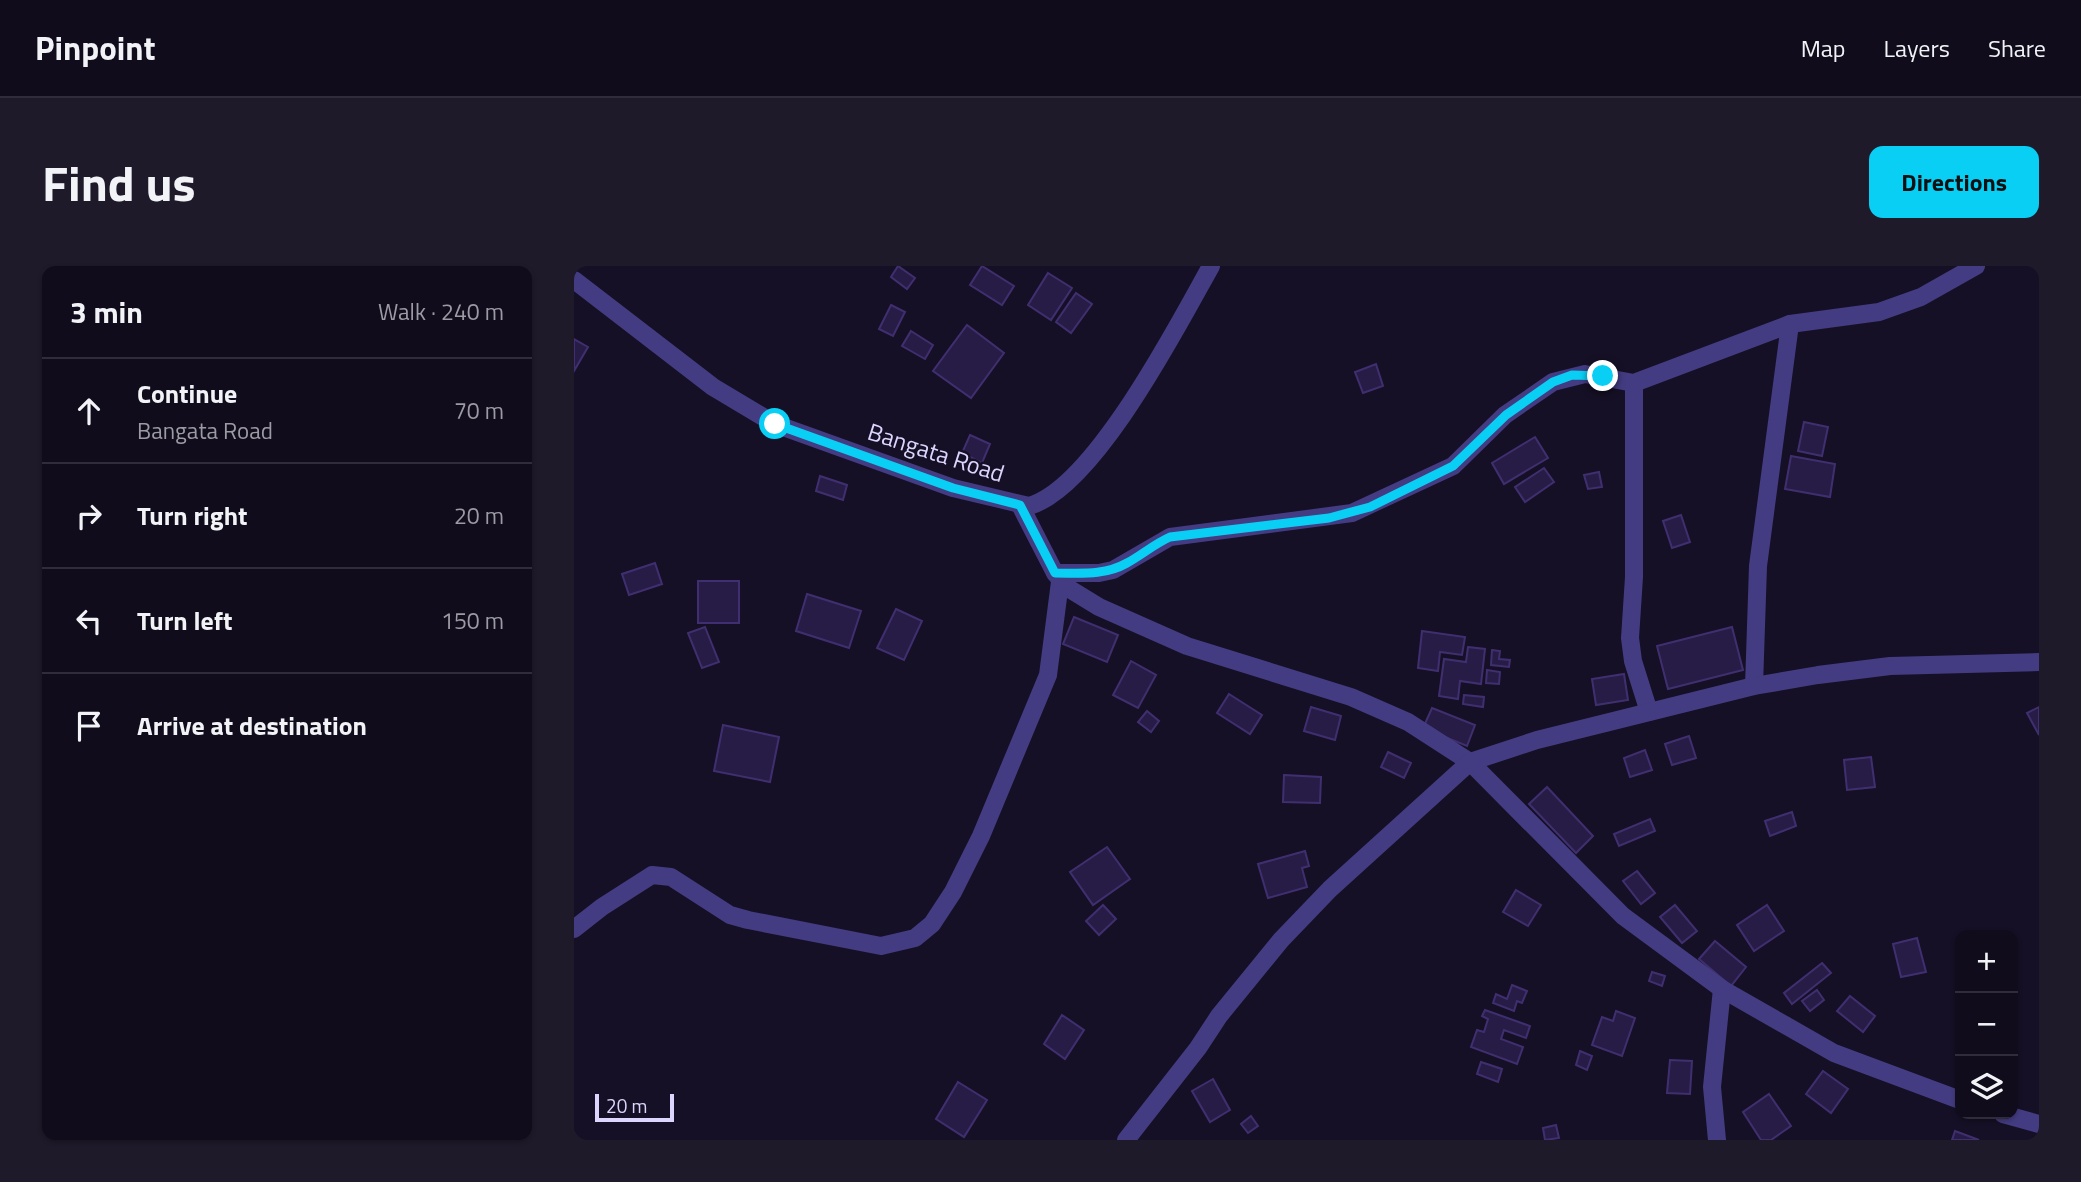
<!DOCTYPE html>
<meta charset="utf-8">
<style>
body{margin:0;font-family:"Titillium Web",sans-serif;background:#1e1a29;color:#f1f3f6}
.controls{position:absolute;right:21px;bottom:21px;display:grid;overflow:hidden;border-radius:14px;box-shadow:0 2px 5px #0004}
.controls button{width:63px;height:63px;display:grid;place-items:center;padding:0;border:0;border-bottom:2px solid #302c3b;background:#100c1c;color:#f1f3f6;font:35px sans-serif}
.scale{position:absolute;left:21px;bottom:18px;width:79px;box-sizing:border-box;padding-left:7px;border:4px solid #dcd5fd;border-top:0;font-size:19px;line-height:24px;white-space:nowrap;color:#dcd5fd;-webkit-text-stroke:5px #151025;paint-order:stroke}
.stop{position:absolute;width:21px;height:21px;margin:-16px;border:5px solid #09cff5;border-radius:50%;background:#fff}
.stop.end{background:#09cff5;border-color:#fff;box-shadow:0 2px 7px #0008}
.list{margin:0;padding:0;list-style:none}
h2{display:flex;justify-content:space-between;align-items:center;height:91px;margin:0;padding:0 28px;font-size:30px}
h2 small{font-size:23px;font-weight:400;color:#9c9ba3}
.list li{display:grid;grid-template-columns:46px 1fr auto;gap:21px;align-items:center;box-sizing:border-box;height:105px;padding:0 28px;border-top:2px solid #302c3b}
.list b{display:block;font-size:26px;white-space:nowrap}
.list p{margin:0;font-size:23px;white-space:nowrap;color:#9c9ba3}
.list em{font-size:23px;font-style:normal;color:#9c9ba3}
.icon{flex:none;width:38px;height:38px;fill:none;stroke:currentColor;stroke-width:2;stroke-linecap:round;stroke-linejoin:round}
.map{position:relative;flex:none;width:1465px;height:874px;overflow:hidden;border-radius:14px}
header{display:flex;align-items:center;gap:42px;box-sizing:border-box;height:98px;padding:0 35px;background:#100c1c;border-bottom:2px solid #302c3b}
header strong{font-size:33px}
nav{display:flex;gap:38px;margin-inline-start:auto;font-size:24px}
.intro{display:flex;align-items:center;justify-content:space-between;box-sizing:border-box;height:168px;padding:0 42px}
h1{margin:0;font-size:49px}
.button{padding:18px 32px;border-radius:14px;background:#09cff5;color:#111;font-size:24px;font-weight:700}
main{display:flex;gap:42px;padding:0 42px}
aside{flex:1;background:#100c1c;border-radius:14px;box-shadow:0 2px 5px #0004}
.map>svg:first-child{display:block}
</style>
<header>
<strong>Pinpoint</strong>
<nav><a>Map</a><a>Layers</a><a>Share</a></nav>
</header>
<div class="intro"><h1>Find us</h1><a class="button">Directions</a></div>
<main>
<aside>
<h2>3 min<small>Walk · 240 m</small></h2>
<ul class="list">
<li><svg class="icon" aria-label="ahead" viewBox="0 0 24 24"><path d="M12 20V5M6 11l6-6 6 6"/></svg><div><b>Continue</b><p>Bangata Road</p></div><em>70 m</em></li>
<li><svg class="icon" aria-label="right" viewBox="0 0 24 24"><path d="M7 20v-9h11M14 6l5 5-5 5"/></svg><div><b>Turn right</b></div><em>20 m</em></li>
<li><svg class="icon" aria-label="left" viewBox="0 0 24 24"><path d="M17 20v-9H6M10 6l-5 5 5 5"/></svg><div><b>Turn left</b></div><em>150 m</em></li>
<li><svg class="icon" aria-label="arrive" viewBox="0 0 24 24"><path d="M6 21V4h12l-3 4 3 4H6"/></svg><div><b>Arrive at destination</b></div></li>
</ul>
</aside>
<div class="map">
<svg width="1465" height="874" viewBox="0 0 1465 874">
<rect width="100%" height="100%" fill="#151025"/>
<g fill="#271c45" stroke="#402f70" stroke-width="2">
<polygon points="324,0 341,12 333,23 317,11"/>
<polygon points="408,0 440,20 428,39 396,19"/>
<polygon points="474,7 498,22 477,54 454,39"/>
<polygon points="502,27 518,38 497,67 482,56"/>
<polygon points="317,39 331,46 319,70 305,63"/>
<polygon points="393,59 430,87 397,132 359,105"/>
<polygon points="337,65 359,79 351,93 328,80"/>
<polygon points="0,73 14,81 0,105"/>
<polygon points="802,98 809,120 789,127 781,106"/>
<polygon points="1230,156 1254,161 1248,190 1224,185"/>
<polygon points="396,169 416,178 408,197 388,187"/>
<polygon points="961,171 974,192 930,218 918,197"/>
<polygon points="1217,190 1261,198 1256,231 1211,223"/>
<polygon points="970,202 980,216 951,236 941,221"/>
<polygon points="1025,206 1028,221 1014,223 1010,209"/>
<polygon points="246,210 273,219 269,234 242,225"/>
<polygon points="1107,249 1116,276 1098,282 1089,255"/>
<polygon points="81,297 88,318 55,329 48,308"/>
<rect x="124" y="315" width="41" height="42"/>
<polygon points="233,328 287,345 275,382 222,365"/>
<polygon points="322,343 348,355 330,394 303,382"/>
<polygon points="500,351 544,369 533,396 489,378"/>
<polygon points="131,361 145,396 128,402 114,367"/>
<polygon points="1158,361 1169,404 1094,423 1083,380"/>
<polygon points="848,365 891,371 888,389 866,386 864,405 844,402"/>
<polygon points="894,381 911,383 907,418 886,415 884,433 865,430 870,393 892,396"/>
<polygon points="918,384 926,385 925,393 936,394 935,401 917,399"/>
<polygon points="557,395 582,409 564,442 539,429"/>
<polygon points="913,404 926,406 925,418 912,417"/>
<polygon points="1050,408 1054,434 1022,439 1018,413"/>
<polygon points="655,428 688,449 676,468 643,447"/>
<polygon points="890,429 910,431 909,441 889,438"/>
<polygon points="737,441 767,450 761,474 730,465"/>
<polygon points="1465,441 1465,469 1453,447"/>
<polygon points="858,442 901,459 893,480 849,462"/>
<polygon points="573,445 585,455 577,466 564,456"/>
<polygon points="149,459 205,471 196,516 140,505"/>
<polygon points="1115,470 1122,492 1098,499 1091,478"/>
<polygon points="1071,484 1078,504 1056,511 1050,492"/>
<polygon points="814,486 837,497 830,512 807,501"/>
<polygon points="1297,491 1301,521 1273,524 1270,494"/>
<polygon points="710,509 747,511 746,537 709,536"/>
<polygon points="973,521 1019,570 1002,587 955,538"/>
<polygon points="1218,546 1222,560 1196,570 1191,555"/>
<polygon points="1076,553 1081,565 1045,580 1040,568"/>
<polygon points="533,581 556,613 519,639 496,606"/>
<polygon points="731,585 735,600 728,602 733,621 694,632 684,598"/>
<polygon points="1063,605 1081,627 1067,638 1049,615"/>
<polygon points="942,624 967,639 954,660 929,646"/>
<polygon points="529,639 542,653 525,669 512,655"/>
<polygon points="1101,639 1123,665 1108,677 1086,651"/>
<polygon points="1193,639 1210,665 1180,685 1163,659"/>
<polygon points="1343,672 1352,706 1327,711 1319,678"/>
<polygon points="1141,675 1172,701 1157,720 1125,693"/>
<polygon points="1248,697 1257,707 1218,738 1210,727"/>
<polygon points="1078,706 1091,710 1088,720 1075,715"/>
<polygon points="938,719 953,725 948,737 943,735 940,745 919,737 922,728 933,733"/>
<polygon points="1243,724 1250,734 1236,745 1228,735"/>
<polygon points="1276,730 1301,750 1289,766 1263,745"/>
<polygon points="911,744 956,760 952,772 930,764 927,773 949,781 943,798 897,781 903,764 910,766 914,753 908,750"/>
<polygon points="1042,745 1061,752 1048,790 1018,779 1028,751 1039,755"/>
<polygon points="488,749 510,764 491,793 470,778"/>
<polygon points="1006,785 1018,790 1013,804 1002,799"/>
<polygon points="1096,794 1118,795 1116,828 1093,827"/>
<polygon points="907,796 928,803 924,816 903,808"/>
<polygon points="1249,805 1274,823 1257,847 1232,828"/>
<polygon points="639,813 656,844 636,856 618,825"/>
<polygon points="384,816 413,834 390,871 362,853"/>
<polygon points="1195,828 1217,860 1197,874 1187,874 1169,846"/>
<polygon points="677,850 684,860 674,867 667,858"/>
<polygon points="982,859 985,872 971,874 969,862"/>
<polygon points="1381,865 1405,874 1378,874"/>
</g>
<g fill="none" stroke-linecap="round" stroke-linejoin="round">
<g stroke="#433c82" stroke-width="18">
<path d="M0,14L139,121L201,158L379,222L455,240C520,222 604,59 637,0"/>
<polyline points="1060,117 1060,311 1056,372 1059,395 1075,446"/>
<polyline points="446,239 481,307 494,322 525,341 613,380 777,431 834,456 896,496 1049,650 1148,723 1260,787 1386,834"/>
<polyline points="481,307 525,307 539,304 596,271 778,247 879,200 931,149 979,116 1011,108 1060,117 1216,58 1305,46 1347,31 1402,0"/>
<polyline points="1180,420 1184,300 1216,58"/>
<polyline points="0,663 28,641 78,609 97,611 156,649 174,654 307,680 341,672 358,658 379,626 407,570 474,409 486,316"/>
<polyline points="1429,848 1465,858"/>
<polyline points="552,874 624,782 645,750 707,674 756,623 896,496 963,474 1180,420 1244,409 1316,400 1465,396"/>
<polyline points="1143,874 1138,821 1148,723"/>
</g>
</g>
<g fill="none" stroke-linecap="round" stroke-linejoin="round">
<path stroke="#09cff5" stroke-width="9" d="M201,158L379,222L446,239L481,307C506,307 530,310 553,297C568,289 580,278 596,271L755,252L796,241L879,200L932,149L979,116L998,109L1029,110"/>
</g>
<g text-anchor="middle" stroke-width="5" stroke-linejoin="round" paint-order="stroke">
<g font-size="24" fill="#dcd5fd" stroke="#151025">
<text transform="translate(362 187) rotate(18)" y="8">Bangata Road</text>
</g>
</g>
</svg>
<div class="controls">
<button>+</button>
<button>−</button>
<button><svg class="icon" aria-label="layers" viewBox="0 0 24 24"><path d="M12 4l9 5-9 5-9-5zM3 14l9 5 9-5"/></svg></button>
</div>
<div class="scale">20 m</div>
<div class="stop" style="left:201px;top:158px"></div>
<div class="stop end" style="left:1029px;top:110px"></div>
</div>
</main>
